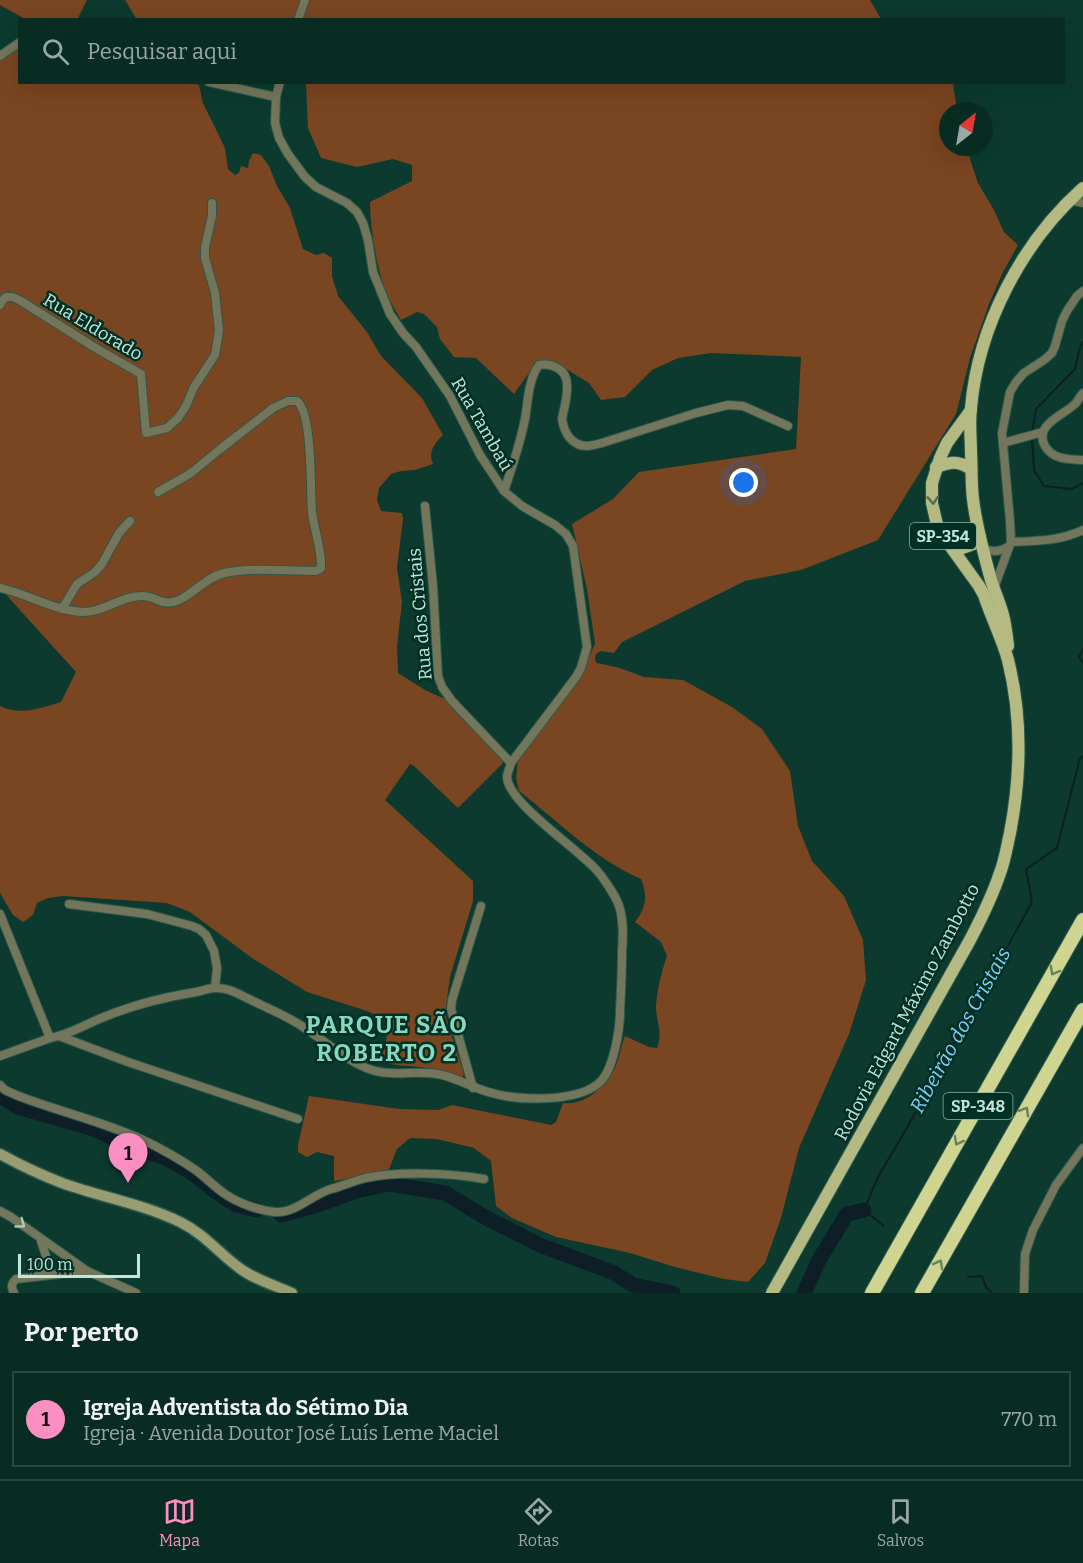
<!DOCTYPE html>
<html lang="pt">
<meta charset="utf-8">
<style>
body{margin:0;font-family:Bitter,serif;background:#12342a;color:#f1f3f6}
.compass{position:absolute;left:939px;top:102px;width:54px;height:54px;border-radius:50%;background:#092c22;box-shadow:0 6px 24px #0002;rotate:31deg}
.scale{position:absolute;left:18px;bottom:15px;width:122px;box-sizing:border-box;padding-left:6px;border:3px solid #c1e7da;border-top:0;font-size:16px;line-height:21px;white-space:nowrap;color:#c1e7da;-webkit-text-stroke:4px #002f24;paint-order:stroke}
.you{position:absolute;left:744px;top:483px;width:21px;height:21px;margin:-15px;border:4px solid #fff;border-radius:50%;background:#1a73e8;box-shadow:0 0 0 9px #1a73e833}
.badge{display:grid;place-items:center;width:39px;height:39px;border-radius:50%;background:#fc8fc1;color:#111;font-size:20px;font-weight:700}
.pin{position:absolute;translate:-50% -50px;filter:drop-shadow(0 2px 3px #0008)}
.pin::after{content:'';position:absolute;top:32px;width:21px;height:18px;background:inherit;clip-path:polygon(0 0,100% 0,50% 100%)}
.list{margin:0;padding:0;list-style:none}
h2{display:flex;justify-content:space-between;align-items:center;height:78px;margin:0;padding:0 24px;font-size:26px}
h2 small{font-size:20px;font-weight:400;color:#99a7a5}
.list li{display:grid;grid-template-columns:39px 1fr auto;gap:18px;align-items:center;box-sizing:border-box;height:96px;margin:0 12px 12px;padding:0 12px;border:2px solid #294840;border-radius:0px}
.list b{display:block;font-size:22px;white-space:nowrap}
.list p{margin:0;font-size:20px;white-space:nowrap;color:#99a7a5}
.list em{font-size:20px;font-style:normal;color:#99a7a5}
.icon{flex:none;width:33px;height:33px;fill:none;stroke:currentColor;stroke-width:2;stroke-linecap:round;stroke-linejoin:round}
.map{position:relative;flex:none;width:1083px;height:1293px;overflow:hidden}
.search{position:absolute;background:#092c22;box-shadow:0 6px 24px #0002;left:18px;right:18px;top:18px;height:66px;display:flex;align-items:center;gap:15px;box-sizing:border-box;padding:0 21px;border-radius:0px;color:#99a7a5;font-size:22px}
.sheet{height:186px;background:#092c22}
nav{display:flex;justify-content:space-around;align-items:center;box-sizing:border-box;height:84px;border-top:2px solid #294840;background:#092c22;font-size:16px;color:#99a7a5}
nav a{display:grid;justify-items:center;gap:3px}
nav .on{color:#fc8fc1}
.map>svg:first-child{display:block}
</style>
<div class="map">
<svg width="1083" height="1293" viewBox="0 0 1083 1293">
<rect width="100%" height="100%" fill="#0c3a2e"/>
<g fill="#7a4521">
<polygon points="0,0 87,0 77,20 25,19 0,5"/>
<polygon points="125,0 870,0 881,19 137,20"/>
<path d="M19,48L20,82L192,83L199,85L203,103L225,148L228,169L235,175L239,173L241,166L248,168L249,161L253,153L261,155L269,166L277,186L290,208L303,249L316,255L324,253L332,258V276L338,296L367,332L381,356L422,398L443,435C434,444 428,451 433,464L415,470L401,471L391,474L379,488L377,500L381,511L402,513L403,519L397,568L402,602L397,646L398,673L425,690L447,700L502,758L503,763L458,808L414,766L410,764L385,800L473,881V901L450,977L445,1014L464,1074L462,1078C447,1072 434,1069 419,1067C406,1065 393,1067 381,1060L389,1028L387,1022L372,1013L361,1009L307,992L252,958L190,912L167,903L63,896L48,898L37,903L33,915L23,922L13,915L0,893V706C20,716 41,708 61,702L76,672L0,588V60Z"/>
<path d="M306,83H953L957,111H948V147H966L978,183L994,210L1004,232L1018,245L1002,274L989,304L970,358L956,414L878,540L801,570L745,581L622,642L614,653L601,651L596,654L595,660L597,663L620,668L644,677L683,680L732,707L762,729L790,771L798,826L812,861L844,896L863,940L866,980L849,1034L799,1148L781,1218L765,1263L748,1282L724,1279L675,1267L630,1253L556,1237L512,1218L496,1206L491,1161L474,1148L437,1139L410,1138L397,1149L388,1172L334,1181V1156L317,1152L307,1157L298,1152V1145L309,1096L399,1109L438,1110L452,1105L551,1125L556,1122L563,1103C587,1106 608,1084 617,1063C620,1054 621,1045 625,1036L649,1047L657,1048C663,1032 657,1025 656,1009C656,993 662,970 667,956L661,942L635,922C646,908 648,896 641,879C595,859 559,822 519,791L516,778L518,759L583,668L595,644L587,589L572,524L613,499L639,472L796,449L801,357L711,353L678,358L652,370L625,397L601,400L589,383L566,369L539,362L526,377L514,394L476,358L454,357L440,339L437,327L424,314L417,312L401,320C396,312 391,303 387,295C377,270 370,228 370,202L412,181V165L393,159L357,167L321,158L308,128Z"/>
</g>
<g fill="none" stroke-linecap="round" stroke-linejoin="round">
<g stroke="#0e1e26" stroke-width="2">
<polyline points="1032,433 1036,409 1075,369 1080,347 1083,342"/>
<polyline points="1032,438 1034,470 1044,486 1072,489 1083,483"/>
<polyline points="1083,649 1079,657 1083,663"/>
<polyline points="884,1226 864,1210 878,1177 908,1126 1032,902 1026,869 1057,848 1080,758 1083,756"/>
<polyline points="968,1277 982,1276 986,1287 992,1293"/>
</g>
<g stroke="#0e1e26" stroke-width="15">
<polyline points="0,1096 18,1107 94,1129 132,1147 163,1157 191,1172 219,1194 236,1205 257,1210"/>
<polyline points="281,1215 318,1205 356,1191 389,1184 445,1193 488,1219 542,1246 612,1272 633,1285 673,1293"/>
<polyline points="804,1293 819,1260 847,1214 864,1210"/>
</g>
<defs>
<g id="street">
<polyline points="298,20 305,0"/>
<polyline points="0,56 20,42"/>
<polyline points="209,82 276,97"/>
<polyline points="1070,200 1083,203"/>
<polyline points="0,305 2,301 6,297 13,297 21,301 94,347 141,374 146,433 167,428 178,418 186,406 194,387 215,355 219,331 215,293 205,258 205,247 212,216 212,203"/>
<path d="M1083,393C1080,396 1078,401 1075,404C1064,415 1033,425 1045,446C1053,460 1069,459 1083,460"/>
<polyline points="1003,443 1043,432"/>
<path d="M504,491C512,468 520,444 525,419C528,402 528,380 539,365C552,363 567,369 567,385C568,396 564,408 562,419C564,433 572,446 587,446C592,446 598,444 602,443L696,413L728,405L743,406L788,426"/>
<polyline points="425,506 433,586 438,676 442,687 452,701 511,763"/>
<path d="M1011,542C1036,541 1060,541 1083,530"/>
<path d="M984,549C993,552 999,552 1008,547"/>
<path d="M0,588C28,594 55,611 84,612C104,612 121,596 141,596C157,595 162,609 181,599C195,592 207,577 224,573C254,567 285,571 316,571L321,568C322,549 314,530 312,512C310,490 313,414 297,401H288L273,408L219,450L191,473L158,492"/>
<polyline points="994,588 1011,542 1010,521 1002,433 1010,392 1016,382 1024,373 1044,360 1052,353 1055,346 1062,321 1067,311 1077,296 1083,291"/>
<polyline points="62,609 77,584 95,572 102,564 119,533 130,521"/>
<polyline points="69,904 147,914 192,926 199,929 206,935 214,951 217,968 215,988"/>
<polyline points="0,914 50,1038"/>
<polyline points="59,1036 128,1062 298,1119"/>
<path d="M0,1056L50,1038C69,1035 86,1024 104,1017C133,1005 165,997 196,992C202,991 209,988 215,988C228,987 240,995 251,1000C269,1009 290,1017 306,1029C325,1041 342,1057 362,1066C389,1080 415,1068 442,1075C459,1079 475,1089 492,1093C519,1101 582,1103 602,1080C614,1066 620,1029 620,1011C621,992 622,973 622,953C623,938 624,920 619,906C617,898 604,879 599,873C582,851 508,804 507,777C507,773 510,768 511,763L576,677L581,668L587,647L573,546L566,534L555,525L522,506L504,491L480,455L450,396L416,347L403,333L390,314L373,272L368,240L363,223L357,212L347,203L316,187L305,177L288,154L279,138L275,123L276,97L280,82"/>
<path d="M0,1085L5,1090L16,1095C57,1111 101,1121 141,1139C160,1148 180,1159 197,1171C206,1178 215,1187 225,1194C238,1203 260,1211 276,1212C296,1213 313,1194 331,1189C342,1186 354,1181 365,1178C398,1171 451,1173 484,1179"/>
<polyline points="473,1088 451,1009 452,1000 481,906"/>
<polyline points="0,1211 11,1217 87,1271 136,1293"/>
<polyline points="39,1276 46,1256 41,1241"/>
<path d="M14,1293C11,1287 11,1284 16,1279L87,1271"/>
<polyline points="1024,1293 1025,1254 1033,1230 1056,1185 1083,1148"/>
</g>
<path id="secondary" d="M0,1154C20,1165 41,1175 62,1183C101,1197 143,1204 180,1222C203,1233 218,1252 238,1267C253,1279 274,1285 292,1293"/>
<g id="primary">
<path d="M936,467C951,462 957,460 971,469"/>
<polyline points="954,551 973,544 980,537"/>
<path d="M1008,646C1007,637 1006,628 1004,619C1001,605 995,593 991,580C984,554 976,526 973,499C971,484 972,469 971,453C971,438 969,423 971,408C978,326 1022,242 1083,188"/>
<path d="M772,1293L970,940C981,919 992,897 1000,873C1005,860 1007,846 1010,833C1021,776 1022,716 1008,660C1002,638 991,617 984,595L979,586L938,529L932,503V483L940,458L947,443L971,410"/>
</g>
<g id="highway">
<polyline points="872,1293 1083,920"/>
<polyline points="922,1293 1083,1010"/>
</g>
</defs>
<use href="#street" stroke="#2d594d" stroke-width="10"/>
<use href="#secondary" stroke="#2d594d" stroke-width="13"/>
<use href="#primary" stroke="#2d594d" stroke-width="14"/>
<use href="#highway" stroke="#2d594d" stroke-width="16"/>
<use href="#street" stroke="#73765b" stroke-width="8"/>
<use href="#secondary" stroke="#999c71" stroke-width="10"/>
<use href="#primary" stroke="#b5ba82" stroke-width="12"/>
<use href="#highway" stroke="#cfd591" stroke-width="14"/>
</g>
<defs><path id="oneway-chevron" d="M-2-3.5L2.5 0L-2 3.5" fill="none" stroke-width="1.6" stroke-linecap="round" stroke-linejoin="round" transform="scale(1.5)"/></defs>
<use stroke="#516e4e" href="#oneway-chevron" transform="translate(933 500) rotate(86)"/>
<g stroke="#68825a">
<use href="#oneway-chevron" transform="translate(1054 971) rotate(119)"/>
<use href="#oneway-chevron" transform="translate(1025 1111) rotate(-60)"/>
<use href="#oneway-chevron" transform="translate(958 1141) rotate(119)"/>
<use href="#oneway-chevron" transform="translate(939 1264) rotate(-61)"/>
</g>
<use stroke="#aecbba" href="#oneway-chevron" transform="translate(21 1224) rotate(36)"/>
<g text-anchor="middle" stroke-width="5" stroke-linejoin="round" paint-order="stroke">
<g fill="#002f24" stroke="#87b0a3" stroke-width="1.5">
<rect x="910" y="523" width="66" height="26" rx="4.5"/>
<rect x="943.5" y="1093" width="69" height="26" rx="4.5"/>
</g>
<g font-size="16" font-weight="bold" fill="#c1e7da">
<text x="943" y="542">SP-354</text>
<text x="978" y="1112">SP-348</text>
</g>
<g font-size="18" fill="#c1e7da" stroke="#002f24">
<text transform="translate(93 327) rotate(31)" y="6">Rua Eldorado</text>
<text transform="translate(482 424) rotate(60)" y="6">Rua Tambaú</text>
<text transform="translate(420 614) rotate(-95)" y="6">Rua dos Cristais</text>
<text transform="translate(907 1012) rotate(-62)" y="6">Rodovia Edgard Máximo Zambotto</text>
</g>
<g font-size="20" font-style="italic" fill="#7fd1fc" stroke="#002f24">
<text transform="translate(960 1030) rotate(-61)" y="7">Ribeirão dos Cristais</text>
</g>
<g font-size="24" font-weight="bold" letter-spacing="1.5" fill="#87d8bf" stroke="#002f24">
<text x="387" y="1033">PARQUE SÃO<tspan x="387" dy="28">ROBERTO 2</tspan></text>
</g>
</g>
</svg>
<svg class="compass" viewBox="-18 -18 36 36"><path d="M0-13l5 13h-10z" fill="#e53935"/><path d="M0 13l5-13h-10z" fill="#99a7a5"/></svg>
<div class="scale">100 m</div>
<div class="you"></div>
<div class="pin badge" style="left:128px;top:1183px">1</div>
<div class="search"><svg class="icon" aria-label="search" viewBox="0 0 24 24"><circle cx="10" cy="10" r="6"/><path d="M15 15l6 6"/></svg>Pesquisar aqui</div>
</div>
<section class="sheet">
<h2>Por perto<small></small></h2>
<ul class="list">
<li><span class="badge">1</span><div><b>Igreja Adventista do Sétimo Dia</b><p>Igreja · Avenida Doutor José Luís Leme Maciel</p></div><em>770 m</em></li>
</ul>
</section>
<nav>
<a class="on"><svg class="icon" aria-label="map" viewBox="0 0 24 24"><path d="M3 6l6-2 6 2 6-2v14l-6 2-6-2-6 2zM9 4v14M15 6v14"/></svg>Mapa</a>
<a><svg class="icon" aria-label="directions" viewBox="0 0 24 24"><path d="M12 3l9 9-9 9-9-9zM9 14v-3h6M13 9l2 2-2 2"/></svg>Rotas</a>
<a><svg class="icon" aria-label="saved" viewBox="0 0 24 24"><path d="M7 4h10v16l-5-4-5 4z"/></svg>Salvos</a>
</nav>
